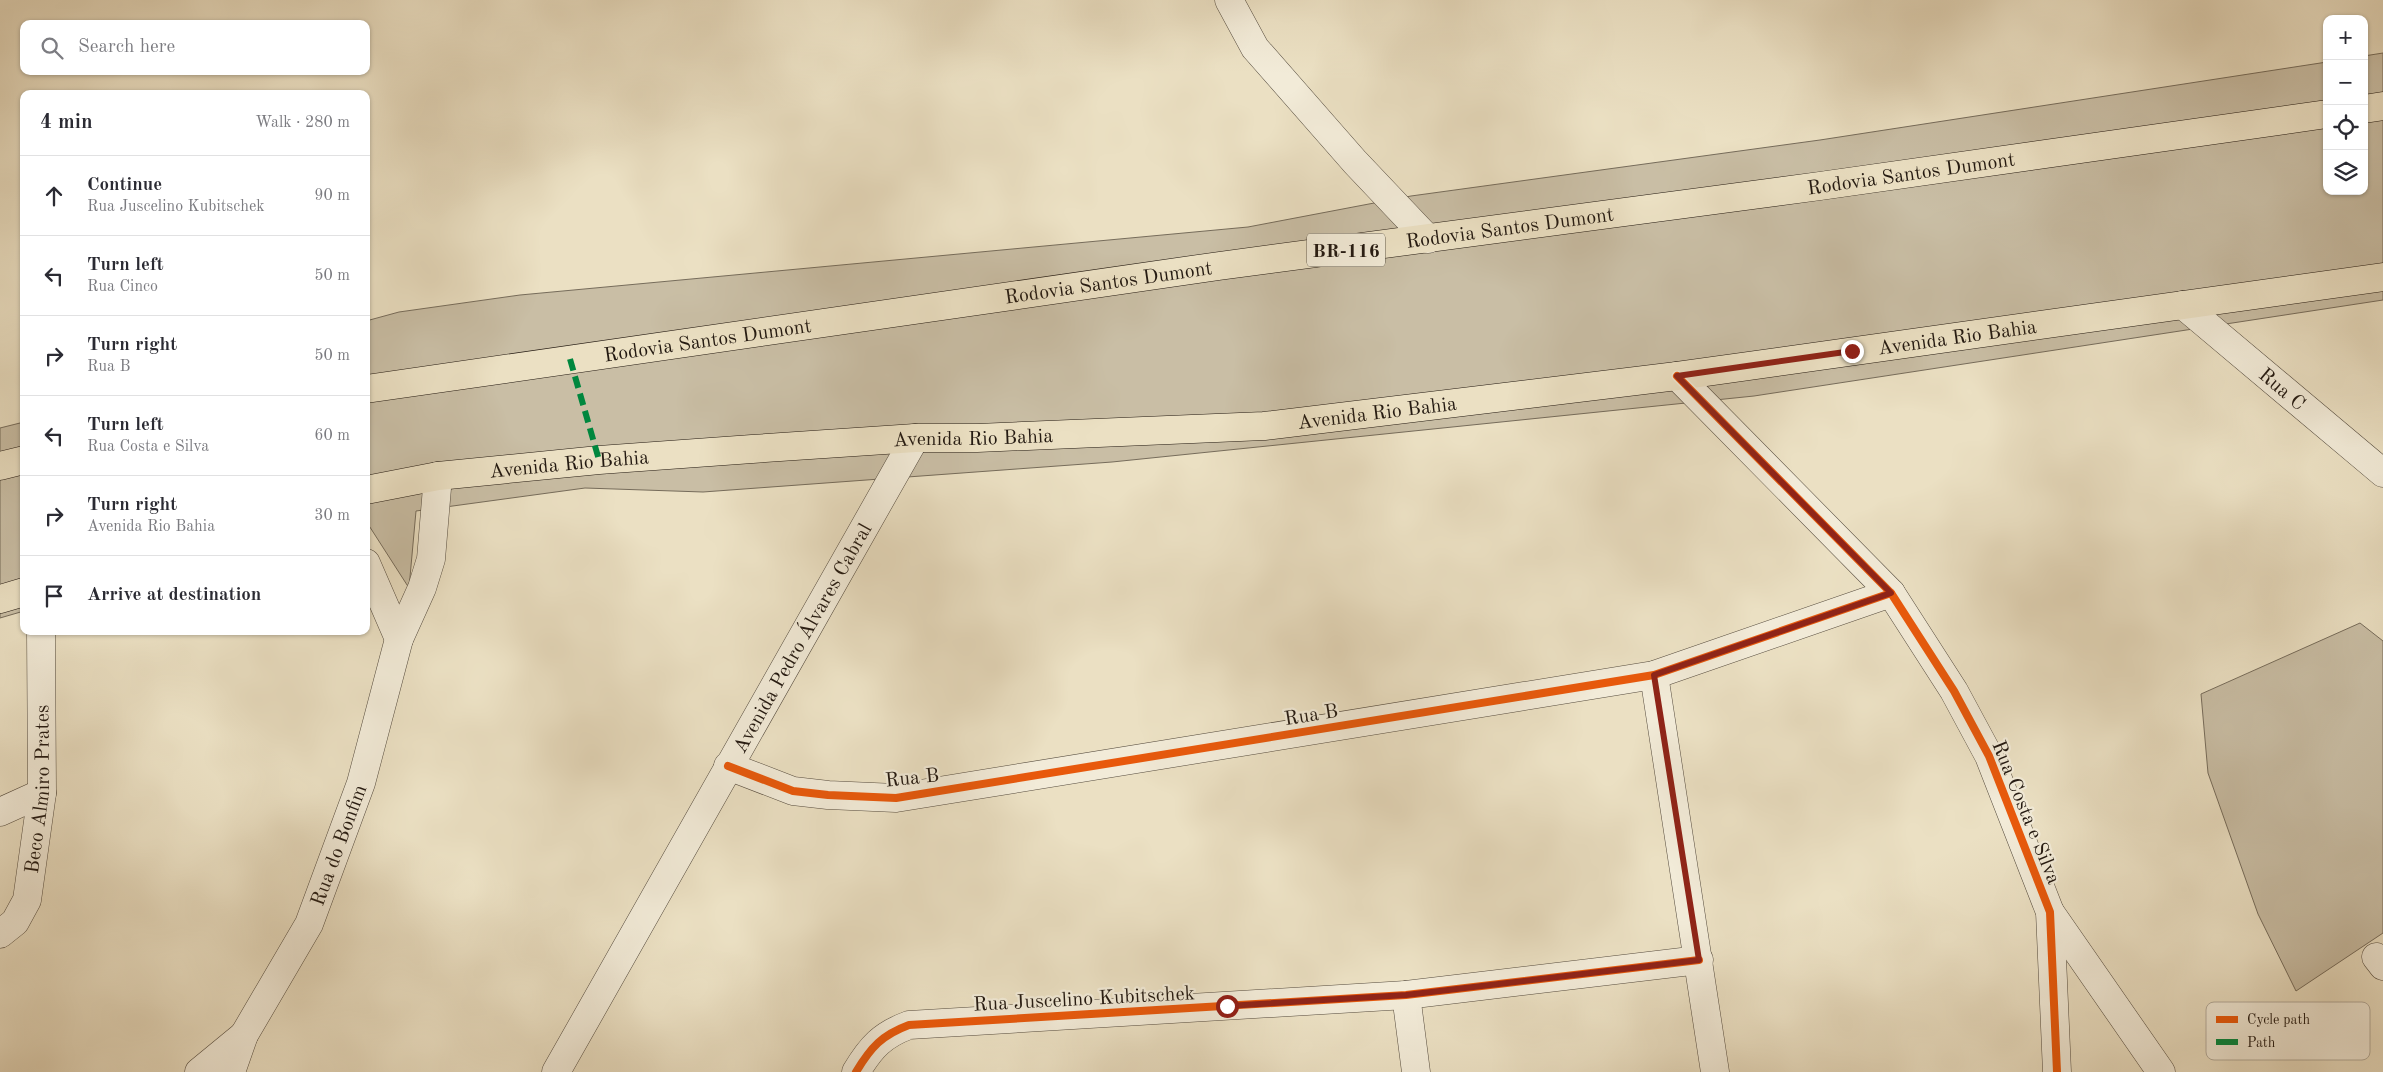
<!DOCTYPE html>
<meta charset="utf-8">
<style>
body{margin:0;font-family:"Old Standard TT",serif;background:#f7f7f7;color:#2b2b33}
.controls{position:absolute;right:15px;top:15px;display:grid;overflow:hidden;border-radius:10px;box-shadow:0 1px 4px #0004}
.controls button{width:45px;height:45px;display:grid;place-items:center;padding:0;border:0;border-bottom:1px solid #e1e1e2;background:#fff;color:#2b2b33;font:25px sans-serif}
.stop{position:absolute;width:15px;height:15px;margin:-11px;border:4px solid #8f2418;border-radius:50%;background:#fff}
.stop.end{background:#8f2418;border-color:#fff;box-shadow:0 1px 5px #0008}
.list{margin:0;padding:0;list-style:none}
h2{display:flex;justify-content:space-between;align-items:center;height:65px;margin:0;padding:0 20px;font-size:21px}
h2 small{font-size:16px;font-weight:400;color:#7c7c81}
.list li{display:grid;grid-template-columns:32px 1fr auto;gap:15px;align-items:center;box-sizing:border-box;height:80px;padding:0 20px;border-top:1px solid #e1e1e2}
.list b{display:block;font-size:19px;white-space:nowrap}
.list p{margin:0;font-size:16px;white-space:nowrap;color:#7c7c81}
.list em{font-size:16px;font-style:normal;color:#7c7c81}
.icon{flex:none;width:28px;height:28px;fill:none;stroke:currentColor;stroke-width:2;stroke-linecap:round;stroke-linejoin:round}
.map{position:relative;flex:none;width:2383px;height:1072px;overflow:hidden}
.search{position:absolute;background:#fff;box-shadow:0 1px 4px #0004;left:20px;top:20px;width:350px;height:55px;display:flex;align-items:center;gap:12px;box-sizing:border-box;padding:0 18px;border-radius:10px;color:#7c7c81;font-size:19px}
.panel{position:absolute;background:#fff;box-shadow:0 1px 4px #0004;left:20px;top:90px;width:350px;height:545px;border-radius:10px}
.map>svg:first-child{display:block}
</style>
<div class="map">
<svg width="2383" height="1072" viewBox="0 0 2383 1072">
<rect width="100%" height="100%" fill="#ebe0c3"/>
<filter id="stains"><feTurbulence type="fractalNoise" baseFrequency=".004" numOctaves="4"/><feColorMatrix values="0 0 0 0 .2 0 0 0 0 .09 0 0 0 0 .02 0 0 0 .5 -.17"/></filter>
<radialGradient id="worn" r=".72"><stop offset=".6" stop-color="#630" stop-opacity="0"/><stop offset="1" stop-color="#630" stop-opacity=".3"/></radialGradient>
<g fill="#c9bea5" stroke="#766c5b">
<polygon points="2383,53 2383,300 1754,396 1112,462 703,492 585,488 416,511 409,588 366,521 366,321 399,312 520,295 1248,227 1411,196 1820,140 2327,62 2327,191 2364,191 2364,56"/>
<polygon points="24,422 24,611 0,618 0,428"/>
<polygon points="2360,623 2383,641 2383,933 2296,991 2258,914 2208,773 2201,694"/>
</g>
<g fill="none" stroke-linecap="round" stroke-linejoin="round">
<defs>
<g id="minor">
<polyline points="1229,0 1255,48 1355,162 1428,239"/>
<path id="s1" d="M2183,305L2383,473"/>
<polyline points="1677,376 1891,593 1954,691 1989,756 2050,912 2057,1072"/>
<polyline points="366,563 399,639"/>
<polyline points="1654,675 1715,1072"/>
<polyline points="728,766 793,791 828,795 896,798 1654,675 1891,593"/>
<polyline points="0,812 42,793"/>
<polyline points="2050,912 2161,1072"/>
<path id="s2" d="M0,934L15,922L27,900L42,793L41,631"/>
<polyline points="2376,957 2383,966"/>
<polyline points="1406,995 1416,1072"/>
<polyline points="199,1072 244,1035"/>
<path id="s3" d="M231,1072L244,1035L309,924L361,783L399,639L422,588L431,559L438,476"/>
<path id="s4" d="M556,1072L915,438"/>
<path d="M856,1072C871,1047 882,1035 909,1025L1406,995L1699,960"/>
</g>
<g id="major">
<path id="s5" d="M366,490L438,476L599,460L752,449L915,438H977L1264,426L1677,376L2383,277"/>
<polyline points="0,599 24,592"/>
</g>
<g id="highway">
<polyline points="2364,109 2383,106"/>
<path id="s6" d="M366,389L1219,266L1820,186L2327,114"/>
<polyline points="0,466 24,460"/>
</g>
</defs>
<use href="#minor" stroke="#554b3e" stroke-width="29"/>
<use href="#major" stroke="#231911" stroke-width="29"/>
<use href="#highway" stroke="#231911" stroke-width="29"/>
<use href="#minor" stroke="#f2ebd8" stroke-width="28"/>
<use href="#major" stroke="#ebe0c3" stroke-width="28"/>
<use href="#highway" stroke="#ebe0c3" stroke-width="28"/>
<polyline stroke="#00873e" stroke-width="6" stroke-dasharray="12 6" stroke-linecap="butt" points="570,359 599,460"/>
<defs>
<g id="cycleway">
<polyline points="1677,376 1891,593 1954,691 1989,756 2050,912 2057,1072"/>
<polyline points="728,766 793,791 828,795 896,798 1654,675 1891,593"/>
<path d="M856,1072C871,1047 882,1035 909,1025L1406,995L1699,960"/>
</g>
</defs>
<use href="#cycleway" stroke="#f2ebd8" stroke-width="11"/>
<use href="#cycleway" stroke="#e8590c" stroke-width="8"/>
</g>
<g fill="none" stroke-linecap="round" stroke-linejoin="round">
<polyline stroke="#8f2418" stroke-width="6" points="1227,1006 1406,995 1699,960 1654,675 1891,593 1677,376 1852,351"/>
</g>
<g text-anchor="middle" stroke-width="4.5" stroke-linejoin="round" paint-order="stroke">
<rect fill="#f2ebd8" stroke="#61584d" stroke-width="1" x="1307" y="233.5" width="78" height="33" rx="4"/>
<g font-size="19" font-weight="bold" fill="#231911">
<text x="1346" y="257">BR-116</text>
</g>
<g font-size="20" fill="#231911" stroke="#f2ebd8">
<text dy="7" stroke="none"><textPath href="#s6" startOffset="1560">Rodovia Santos Dumont</textPath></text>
<text dy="7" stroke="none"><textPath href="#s6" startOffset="1155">Rodovia Santos Dumont</textPath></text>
<text dy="7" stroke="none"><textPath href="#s6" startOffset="750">Rodovia Santos Dumont</textPath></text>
<text dy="7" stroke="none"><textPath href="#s5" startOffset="1600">Avenida Rio Bahia</textPath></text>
<text dy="7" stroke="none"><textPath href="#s6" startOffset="345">Rodovia Santos Dumont</textPath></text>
<text dy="7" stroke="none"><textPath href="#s1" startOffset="130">Rua C</textPath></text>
<text dy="7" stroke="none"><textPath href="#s5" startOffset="1015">Avenida Rio Bahia</textPath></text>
<text dy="7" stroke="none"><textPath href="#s5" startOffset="610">Avenida Rio Bahia</textPath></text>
<text dy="7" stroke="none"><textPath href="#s5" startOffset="205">Avenida Rio Bahia</textPath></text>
<text dy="7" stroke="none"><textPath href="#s4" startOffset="499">Avenida Pedro Álvares Cabral</textPath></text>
<text transform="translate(1311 714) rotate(-9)" y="7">Rua B</text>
<text transform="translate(912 777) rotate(-6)" y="7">Rua B</text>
<text dy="7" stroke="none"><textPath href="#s2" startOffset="156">Beco Almiro Prates</textPath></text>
<text transform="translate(2027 812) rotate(68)" y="7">Rua Costa e Silva</text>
<text dy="7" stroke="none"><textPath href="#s3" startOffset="252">Rua do Bonfim</textPath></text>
<text transform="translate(1084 998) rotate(-3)" y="7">Rua Juscelino Kubitschek</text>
</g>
</g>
<rect x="2206" y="1002" width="164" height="58" rx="8" fill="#f2ebd8" stroke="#b4ac9c" stroke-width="1"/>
<rect x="2216" y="1016" width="22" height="7" fill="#e8590c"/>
<rect x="2216" y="1039" width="22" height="6" fill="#00873e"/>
<g font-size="14" fill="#231911">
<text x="2247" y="1024">Cycle path</text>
<text x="2247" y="1047">Path</text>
</g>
<rect width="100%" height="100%" filter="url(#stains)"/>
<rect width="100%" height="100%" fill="url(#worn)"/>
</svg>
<div class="controls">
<button>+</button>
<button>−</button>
<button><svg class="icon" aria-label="locate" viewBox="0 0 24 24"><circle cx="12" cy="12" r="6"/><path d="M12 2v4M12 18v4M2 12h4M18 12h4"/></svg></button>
<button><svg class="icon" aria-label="layers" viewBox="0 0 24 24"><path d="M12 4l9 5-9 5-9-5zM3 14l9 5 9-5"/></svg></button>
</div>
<div class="stop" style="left:1227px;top:1006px"></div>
<div class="stop end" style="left:1852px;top:351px"></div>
<div class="search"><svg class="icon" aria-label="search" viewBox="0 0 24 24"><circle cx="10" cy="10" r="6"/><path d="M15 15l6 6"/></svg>Search here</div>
<section class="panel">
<h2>4 min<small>Walk · 280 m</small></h2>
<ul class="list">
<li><svg class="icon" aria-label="ahead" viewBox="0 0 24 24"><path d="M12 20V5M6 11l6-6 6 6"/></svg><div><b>Continue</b><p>Rua Juscelino Kubitschek</p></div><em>90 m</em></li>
<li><svg class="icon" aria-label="left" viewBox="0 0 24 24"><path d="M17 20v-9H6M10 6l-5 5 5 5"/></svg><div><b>Turn left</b><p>Rua Cinco</p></div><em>50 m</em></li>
<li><svg class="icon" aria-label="right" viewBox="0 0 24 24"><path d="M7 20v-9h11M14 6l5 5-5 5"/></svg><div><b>Turn right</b><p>Rua B</p></div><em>50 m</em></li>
<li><svg class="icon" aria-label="left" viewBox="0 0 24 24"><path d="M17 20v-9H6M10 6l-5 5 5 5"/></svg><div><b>Turn left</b><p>Rua Costa e Silva</p></div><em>60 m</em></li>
<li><svg class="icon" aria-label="right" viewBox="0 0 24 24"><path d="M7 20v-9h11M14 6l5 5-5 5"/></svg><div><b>Turn right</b><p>Avenida Rio Bahia</p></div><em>30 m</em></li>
<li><svg class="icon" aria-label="arrive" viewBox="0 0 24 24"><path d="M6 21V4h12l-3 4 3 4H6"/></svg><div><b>Arrive at destination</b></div></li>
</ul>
</section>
</div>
